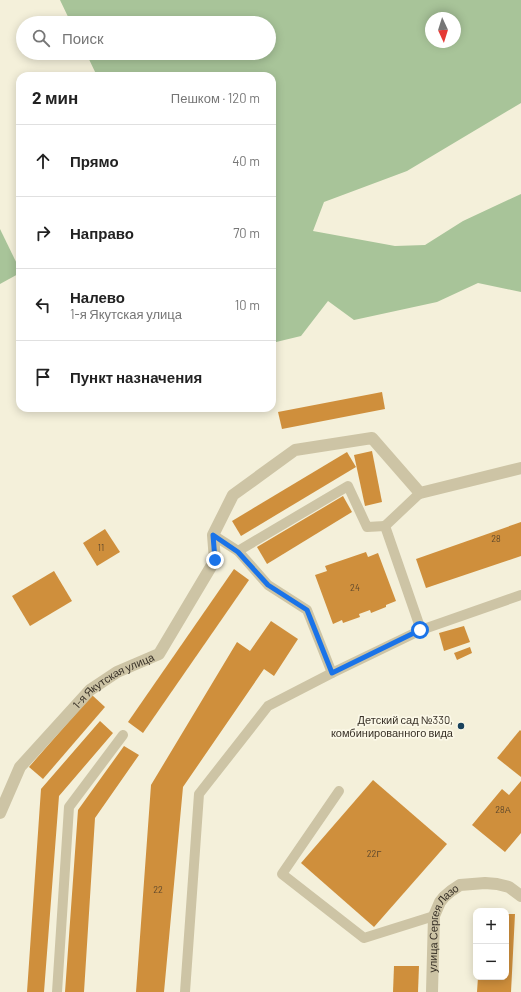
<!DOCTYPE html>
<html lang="ru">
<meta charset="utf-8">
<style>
body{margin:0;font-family:Barlow,sans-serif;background:#f6f6f6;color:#222}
.controls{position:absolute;right:12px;bottom:12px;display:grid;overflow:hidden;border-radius:8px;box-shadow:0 2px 10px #0003}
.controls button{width:36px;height:36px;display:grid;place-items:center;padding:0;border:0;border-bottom:1px solid #e0e0e0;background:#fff;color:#222;font:20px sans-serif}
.compass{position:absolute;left:425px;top:12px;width:36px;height:36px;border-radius:50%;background:#fff;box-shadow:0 2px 10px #0003;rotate:176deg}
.stop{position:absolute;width:12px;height:12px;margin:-9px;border:3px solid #1a73e8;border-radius:50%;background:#fff}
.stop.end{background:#1a73e8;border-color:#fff;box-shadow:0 1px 4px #0008}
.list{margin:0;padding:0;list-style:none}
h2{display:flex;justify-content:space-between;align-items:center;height:52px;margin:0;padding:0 16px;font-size:17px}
h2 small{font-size:13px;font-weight:400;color:#767676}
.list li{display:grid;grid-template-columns:26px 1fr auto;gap:12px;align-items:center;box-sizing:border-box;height:72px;padding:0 16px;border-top:1px solid #e0e0e0}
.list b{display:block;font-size:15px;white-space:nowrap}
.list p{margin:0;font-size:13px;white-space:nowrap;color:#767676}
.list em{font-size:13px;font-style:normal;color:#767676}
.icon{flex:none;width:22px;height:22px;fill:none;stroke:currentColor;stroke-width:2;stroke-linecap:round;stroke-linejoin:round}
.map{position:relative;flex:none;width:521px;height:992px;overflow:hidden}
.search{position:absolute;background:#fff;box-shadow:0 2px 10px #0003;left:16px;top:16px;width:260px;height:44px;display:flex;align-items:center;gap:10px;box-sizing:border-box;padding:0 14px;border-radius:22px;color:#767676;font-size:15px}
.panel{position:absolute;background:#fff;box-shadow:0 2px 10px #0003;left:16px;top:72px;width:260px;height:340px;border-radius:12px}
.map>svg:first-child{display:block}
</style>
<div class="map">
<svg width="521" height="992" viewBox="0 0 521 992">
<rect width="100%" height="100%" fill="#f4f0da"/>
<g fill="#a8c499" fill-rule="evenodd">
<path d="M60,0H521V103L407,171L324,202L313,231L395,246L425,245L463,221L521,194V292L478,283L437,302L354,320L328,301L301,336L272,343V76H97L86,53H269V23H71ZM431,18H455V42H431Z"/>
<polygon points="0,229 20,270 20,273 0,284"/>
</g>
<g fill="#cf8f3c">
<polygon points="382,392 385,409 282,429 278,412"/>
<polygon points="372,451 382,502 365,506 354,455"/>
<polygon points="347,452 356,467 241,536 232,521"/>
<polygon points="343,496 352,512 267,564 257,547"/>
<polygon points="521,522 521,556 426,588 416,559"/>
<polygon points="105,529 120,552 97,566 83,543"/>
<polygon points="366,552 368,557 378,553 396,601 386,605 386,607 371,613 370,610 359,614 360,617 343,623 342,620 333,624 315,575 327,571 325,566"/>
<polygon points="234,569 249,580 143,733 128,722"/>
<polygon points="54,571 72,601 30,626 12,596"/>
<polygon points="271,621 298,639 274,676 264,669 183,787 164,992 136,992 151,785 237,642 250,651"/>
<polygon points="464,626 470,642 444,651 439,633"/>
<polygon points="470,647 472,653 457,660 454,653"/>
<polygon points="92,695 105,707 43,779 29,767"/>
<polygon points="100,721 113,733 59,796 44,992 27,992 41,789"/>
<polygon points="520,730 521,731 521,777 497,758"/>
<polygon points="124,746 139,755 95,818 84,992 65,992 78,810"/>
<polygon points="373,780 447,844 374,927 301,863"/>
<polygon points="521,781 521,833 505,852 472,825 502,789 509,795"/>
<polygon points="506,914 515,914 511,992 477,992 478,977 506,977"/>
<polygon points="394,966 419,966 418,992 393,992"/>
</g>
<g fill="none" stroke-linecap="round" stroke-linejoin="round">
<g stroke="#cdc4a5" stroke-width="10">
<polyline points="420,493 385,526 421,630"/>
<polyline points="213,535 238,551 268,585 307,610 332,673"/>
<polyline points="238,551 348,486 367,527 385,526"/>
<polyline points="339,791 282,874 364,938 434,916"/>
<polyline points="57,992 69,807 123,735"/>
<polyline points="185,992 199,794 268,706 332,673 421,630 521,595"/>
</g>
<g stroke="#cdc4a5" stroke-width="12">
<path id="s1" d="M0,813L20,767L90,690L117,672L159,654L215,560L213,535L233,495L295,450L372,438L420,493L521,468"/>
<path id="s2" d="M432,992L434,916L440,902L444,897L451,891L460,885L485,883L497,884L509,887L521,896"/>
</g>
</g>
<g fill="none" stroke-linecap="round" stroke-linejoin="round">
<polyline stroke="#1a73e8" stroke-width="5" points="215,560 213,535 238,552 268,585 307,610 332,673 420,630"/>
</g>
<circle fill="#19425c" stroke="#fbf8e7" stroke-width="1.5" cx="461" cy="726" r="4"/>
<g text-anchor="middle" stroke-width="3.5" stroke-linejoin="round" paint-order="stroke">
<g font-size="9" fill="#5e482c">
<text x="496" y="542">28</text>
<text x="101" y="551">11</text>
<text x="355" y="591">24</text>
<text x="503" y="813">28А</text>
<text x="374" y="857">22Г</text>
<text x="158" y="893">22</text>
</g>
<g font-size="11" fill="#383127" stroke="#fbf8e7">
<text dy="4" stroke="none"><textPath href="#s1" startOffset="179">1-я Якутская улица</textPath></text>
<text dy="4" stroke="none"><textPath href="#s2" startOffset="67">улица Сергея Лазо</textPath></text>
</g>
<g font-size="11" fill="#383127" stroke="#fbf8e7" text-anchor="end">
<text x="453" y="724">Детский сад №330,<tspan x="453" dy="13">комбинированного вида</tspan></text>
</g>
</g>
</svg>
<div class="controls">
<button>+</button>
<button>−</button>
</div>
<svg class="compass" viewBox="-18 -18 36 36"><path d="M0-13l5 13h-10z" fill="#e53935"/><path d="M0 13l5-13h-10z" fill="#767676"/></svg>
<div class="stop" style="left:420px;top:630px"></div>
<div class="stop end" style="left:215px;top:560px"></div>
<div class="search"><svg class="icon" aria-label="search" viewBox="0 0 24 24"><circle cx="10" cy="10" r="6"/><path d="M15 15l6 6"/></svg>Поиск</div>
<section class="panel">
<h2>2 мин<small>Пешком · 120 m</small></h2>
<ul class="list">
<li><svg class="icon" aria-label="ahead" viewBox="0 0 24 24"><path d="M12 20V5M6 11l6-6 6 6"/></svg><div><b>Прямо</b></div><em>40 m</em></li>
<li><svg class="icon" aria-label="right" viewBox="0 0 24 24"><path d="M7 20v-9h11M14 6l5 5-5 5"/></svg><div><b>Направо</b></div><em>70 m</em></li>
<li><svg class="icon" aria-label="left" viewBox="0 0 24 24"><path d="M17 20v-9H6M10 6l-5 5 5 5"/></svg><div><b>Налево</b><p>1-я Якутская улица</p></div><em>10 m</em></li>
<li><svg class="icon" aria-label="arrive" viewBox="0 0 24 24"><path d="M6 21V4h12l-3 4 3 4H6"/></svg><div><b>Пункт назначения</b></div></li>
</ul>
</section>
</div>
